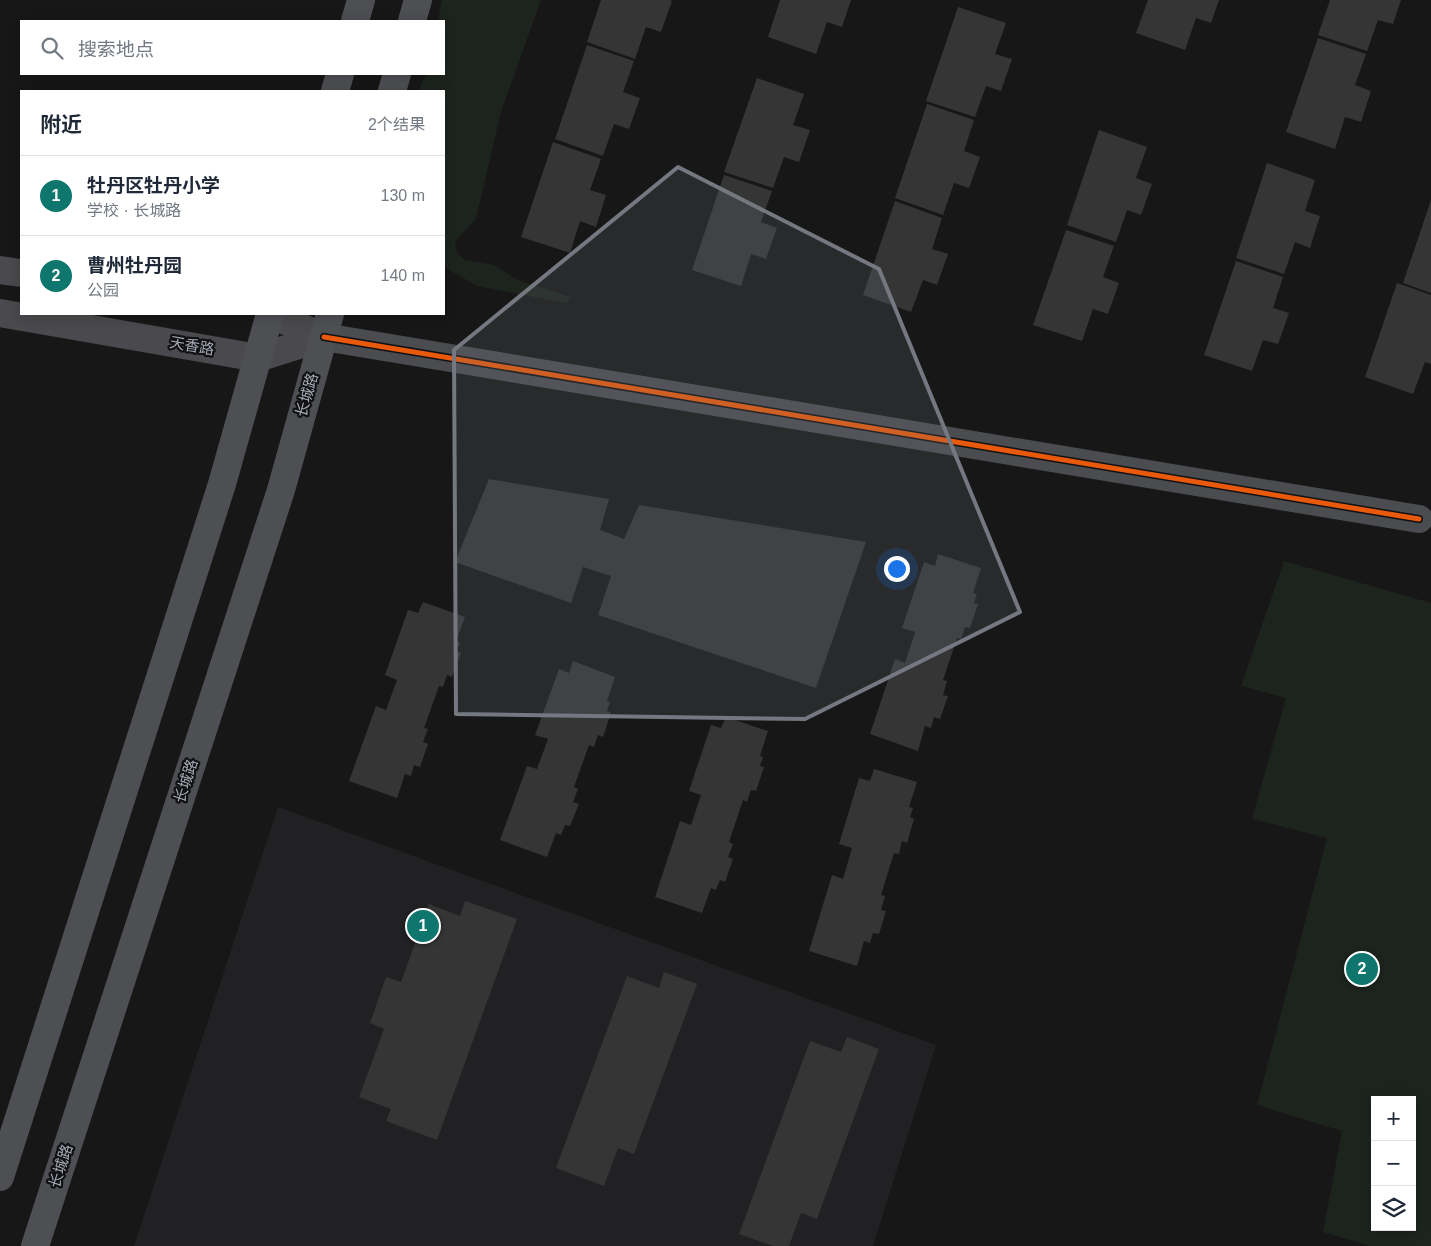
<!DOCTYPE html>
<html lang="zh">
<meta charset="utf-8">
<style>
body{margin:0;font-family:Arial,"Noto Sans SC",sans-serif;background:#f6f6f7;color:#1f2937}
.controls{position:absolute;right:15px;bottom:15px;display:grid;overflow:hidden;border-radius:0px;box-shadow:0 2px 12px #0003}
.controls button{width:45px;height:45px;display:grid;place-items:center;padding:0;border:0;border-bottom:1px solid #e0e1e3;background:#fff;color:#1f2937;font:25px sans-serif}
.you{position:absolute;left:896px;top:568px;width:18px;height:18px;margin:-12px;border:4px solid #fff;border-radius:50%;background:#1a73e8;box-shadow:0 0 0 8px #1a73e833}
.badge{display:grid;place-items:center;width:32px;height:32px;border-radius:50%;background:#0f766e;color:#fff;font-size:16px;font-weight:700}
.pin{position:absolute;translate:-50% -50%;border:2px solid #fff;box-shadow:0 1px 5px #0006}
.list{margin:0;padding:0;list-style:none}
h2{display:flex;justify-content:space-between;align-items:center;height:65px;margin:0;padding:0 20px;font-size:21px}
h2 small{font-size:16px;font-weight:400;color:#747a83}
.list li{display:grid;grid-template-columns:32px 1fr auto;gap:15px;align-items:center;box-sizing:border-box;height:80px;padding:0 20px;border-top:1px solid #e0e1e3}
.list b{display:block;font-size:19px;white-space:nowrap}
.list p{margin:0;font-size:16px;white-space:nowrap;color:#747a83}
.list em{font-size:16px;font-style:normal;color:#747a83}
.icon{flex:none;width:28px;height:28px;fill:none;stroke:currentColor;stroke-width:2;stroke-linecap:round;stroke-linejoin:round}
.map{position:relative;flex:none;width:1431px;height:1246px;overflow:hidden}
.search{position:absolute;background:#fff;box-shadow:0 2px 12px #0003;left:20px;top:20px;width:425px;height:55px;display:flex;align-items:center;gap:12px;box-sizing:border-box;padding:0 18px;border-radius:0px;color:#747a83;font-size:19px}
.panel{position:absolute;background:#fff;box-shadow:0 2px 12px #0003;left:20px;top:90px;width:425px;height:225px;border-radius:0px}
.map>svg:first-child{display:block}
</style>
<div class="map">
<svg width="1431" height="1246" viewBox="0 0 1431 1246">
<rect width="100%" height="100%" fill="#171717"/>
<polygon fill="#212123" points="278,807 936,1045 873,1246 134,1246"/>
<g fill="#1d241e" fill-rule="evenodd">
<polygon points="442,0 541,0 501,112 476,219 455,241 457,253 464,260 494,265 518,280 570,297 570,300 565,303 477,286 444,267 444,91 421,91 419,89 426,74 444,74 444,21 438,21"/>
<path d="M1284,561L1431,603V1246H1370L1323,1232L1342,1131L1257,1105L1327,838L1252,819L1286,698L1241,686ZM1375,1100H1412V1227H1375Z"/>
</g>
<g fill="#353536">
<polygon points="601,0 670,0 672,1 661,32 646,27 635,59 587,42"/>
<polygon points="780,0 851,0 842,27 827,22 816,54 768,37"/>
<polygon points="1148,0 1219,0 1211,23 1196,18 1185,50 1136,33"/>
<polygon points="1330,0 1401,0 1393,24 1378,20 1367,51 1318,35"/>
<polygon points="958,7 1006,23 995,54 1012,59 1001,91 986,86 975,117 926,101"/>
<polygon points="1318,38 1366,54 1355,85 1371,91 1361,122 1345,117 1335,149 1286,132"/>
<polygon points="587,45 634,61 623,92 640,98 629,129 614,124 603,156 555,139"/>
<polygon points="757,78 804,94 793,125 810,130 799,162 784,157 773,188 724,172"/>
<polygon points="927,104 974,120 964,151 980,157 969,188 954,183 943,215 895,198"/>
<polygon points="1099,130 1147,147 1136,178 1152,184 1141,215 1127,210 1116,242 1067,225"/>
<polygon points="553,142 601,159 590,190 606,195 596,227 580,221 570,253 521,237"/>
<polygon points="1267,163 1315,180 1305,211 1320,216 1310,248 1295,242 1284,274 1236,258"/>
<polygon points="724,175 772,191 761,222 777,228 766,259 751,254 741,286 692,270"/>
<polygon points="1431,200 1431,293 1403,283"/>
<polygon points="895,201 942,218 932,249 948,254 937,285 923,280 911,312 863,295"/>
<polygon points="1066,230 1114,246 1103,277 1119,283 1108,314 1093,309 1082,341 1033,325"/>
<polygon points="1236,261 1283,277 1273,308 1289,313 1278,344 1263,340 1252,371 1204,355"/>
<polygon points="1397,283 1431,295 1431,364 1425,362 1413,394 1365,377"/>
<polygon points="489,479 609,499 600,530 624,539 639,505 866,542 816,688 598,615 611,576 583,567 571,603 455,562"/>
<polygon points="938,554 981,568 973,593 977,594 974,603 978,604 970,628 965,627 961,639 957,638 943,680 947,681 943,695 948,696 940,719 934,717 931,728 925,726 918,751 870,734 895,659 905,663 915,632 902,628 924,562 935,566"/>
<polygon points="423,602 465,617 456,641 460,643 456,651 461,653 452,677 447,675 443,687 439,686 424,728 428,729 423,742 428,744 420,767 414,765 411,776 405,774 397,798 349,781 376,706 386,710 397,680 385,675 408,610 418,613"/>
<polygon points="573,661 615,677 607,701 610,702 607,711 611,713 603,737 598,735 594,747 589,745 574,787 578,789 573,802 579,804 570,826 565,825 561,835 556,833 547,857 500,840 527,766 537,769 548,739 535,735 559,669 569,673"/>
<polygon points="726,717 768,731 760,756 763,757 760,766 764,767 756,791 751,790 747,802 743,800 729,842 733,844 728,857 733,859 725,882 720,880 716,890 711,888 702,913 655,897 680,821 691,825 701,795 689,791 711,725 721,728"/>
<polygon points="874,769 917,782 909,807 913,808 910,817 914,819 907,843 902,841 899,854 894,853 881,895 885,896 881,910 886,911 879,934 873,933 870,943 864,941 857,966 809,951 832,875 843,879 852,848 839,844 859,778 870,781"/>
<polygon points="465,901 517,919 437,1140 386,1121 391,1109 359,1097 384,1029 370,1023 386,977 401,982 429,904 460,916"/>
<polygon points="664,972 697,984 634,1154 618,1148 604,1186 556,1168 627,976 659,988"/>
<polygon points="847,1037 879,1049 817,1219 801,1213 789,1246 773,1246 739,1234 810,1041 841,1052"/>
</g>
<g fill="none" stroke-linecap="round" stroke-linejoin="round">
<polyline stroke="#4b4c50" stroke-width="28" points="324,337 1419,519"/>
<g stroke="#4a4a4e" stroke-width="28">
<polyline points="0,270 21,273"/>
<polyline points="0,313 258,358 324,337"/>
<polyline points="269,314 324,337"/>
</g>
<g stroke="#4d4f52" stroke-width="28">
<polyline points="355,21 361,0"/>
<polyline points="412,21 418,0"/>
<polyline points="335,91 340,74"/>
<polyline points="392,91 397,74"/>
<polyline points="0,1177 222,484 270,314"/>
<polyline points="35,1246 281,490 330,314"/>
</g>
<defs>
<polyline id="cycleway" points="324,337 1419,519"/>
</defs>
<use href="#cycleway" stroke="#111113" stroke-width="8"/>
<use href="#cycleway" stroke="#e8590c" stroke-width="5"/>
</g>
<path fill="#757880" fill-opacity="0.2" stroke="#757880" stroke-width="4" stroke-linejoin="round" d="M678,167L879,269L1020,612L805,719L456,714L454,350Z"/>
<g text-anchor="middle" stroke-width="4.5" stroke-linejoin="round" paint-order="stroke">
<g font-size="15" fill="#a8adb8" stroke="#111113">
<text transform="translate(192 346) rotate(10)" y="5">天香路</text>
<text transform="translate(307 395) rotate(-74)" y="5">长城路</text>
<text transform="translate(186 781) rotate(-72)" y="5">长城路</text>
<text transform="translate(61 1166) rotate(-72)" y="5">长城路</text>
</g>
</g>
</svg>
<div class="controls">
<button>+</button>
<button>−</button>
<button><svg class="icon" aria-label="layers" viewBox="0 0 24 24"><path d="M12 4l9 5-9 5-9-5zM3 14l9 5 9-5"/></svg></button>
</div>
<div class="you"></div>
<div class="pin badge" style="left:423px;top:926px">1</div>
<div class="pin badge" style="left:1362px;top:969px">2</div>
<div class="search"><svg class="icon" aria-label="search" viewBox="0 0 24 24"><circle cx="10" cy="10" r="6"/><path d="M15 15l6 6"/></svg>搜索地点</div>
<section class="panel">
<h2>附近<small>2个结果</small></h2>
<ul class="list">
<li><span class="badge">1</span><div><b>牡丹区牡丹小学</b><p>学校 · 长城路</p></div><em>130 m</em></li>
<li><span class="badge">2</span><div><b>曹州牡丹园</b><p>公园</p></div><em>140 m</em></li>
</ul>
</section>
</div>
